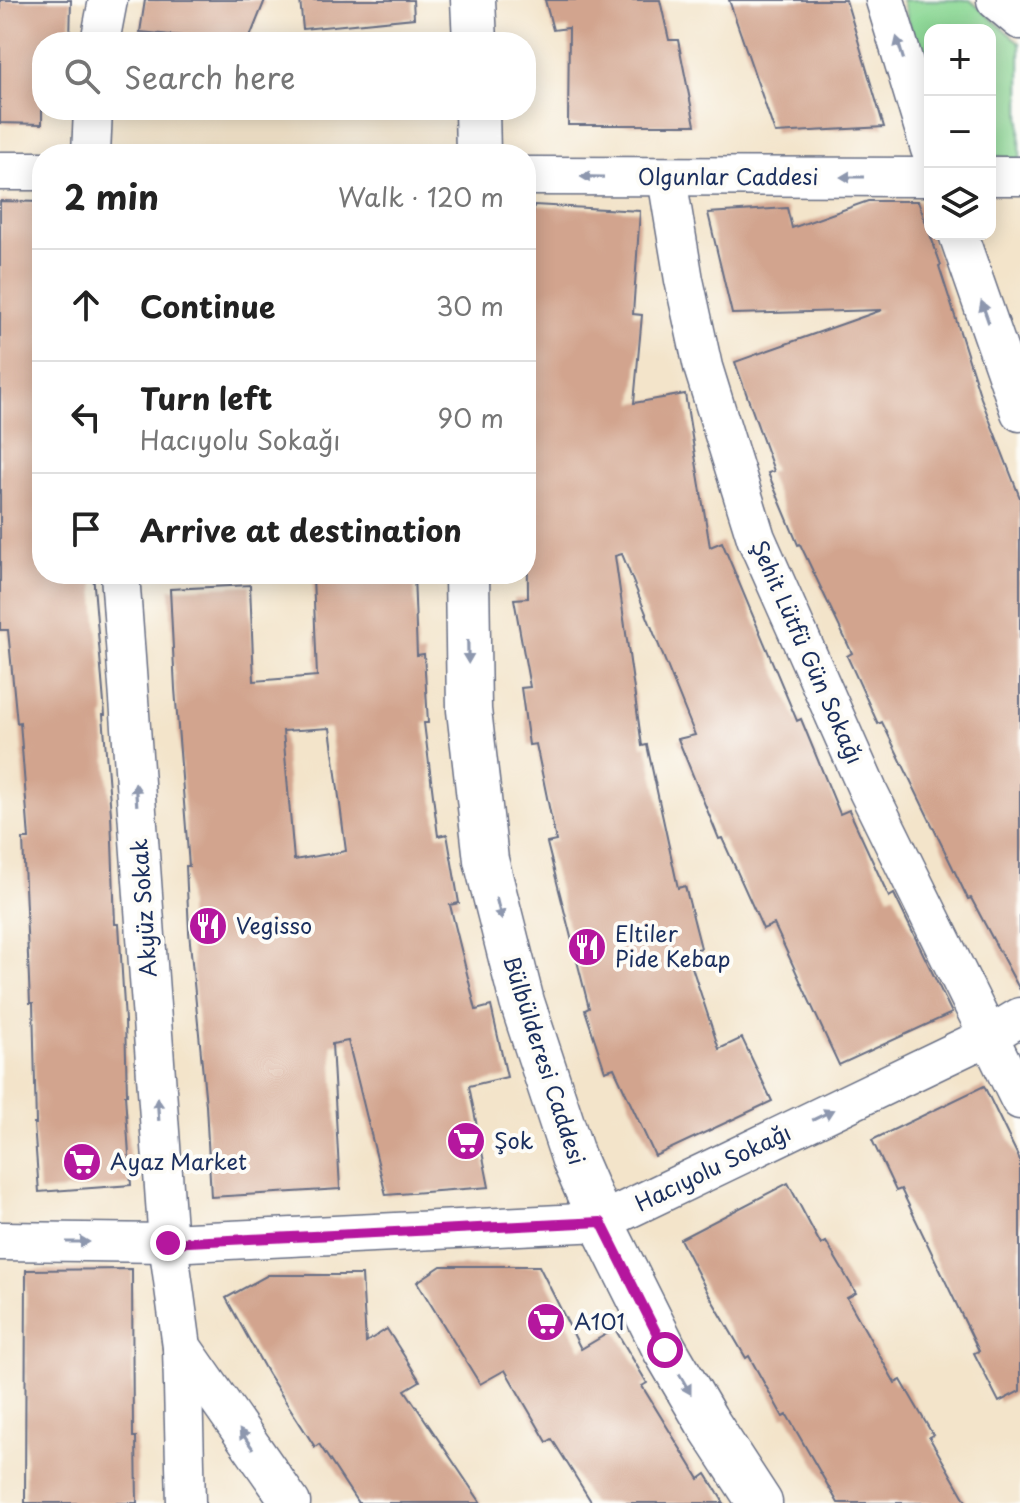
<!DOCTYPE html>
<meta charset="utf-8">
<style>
body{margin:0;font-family:"Playpen Sans",sans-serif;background:#f2f2f2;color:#222}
.controls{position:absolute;right:24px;top:24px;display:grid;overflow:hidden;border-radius:16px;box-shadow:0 4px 20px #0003}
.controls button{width:72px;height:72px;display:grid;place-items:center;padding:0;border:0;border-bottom:2px solid #e0e0e0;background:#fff;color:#222;font:40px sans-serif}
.stop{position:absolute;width:24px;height:24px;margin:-18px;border:6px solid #b5179e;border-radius:50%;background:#fff}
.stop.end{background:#b5179e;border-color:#fff;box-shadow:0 2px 8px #0008}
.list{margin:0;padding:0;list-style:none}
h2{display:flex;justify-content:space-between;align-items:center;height:104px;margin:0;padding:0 32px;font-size:34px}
h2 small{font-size:26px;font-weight:400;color:#767676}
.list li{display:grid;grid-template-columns:52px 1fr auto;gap:24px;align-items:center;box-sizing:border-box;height:112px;padding:0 32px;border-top:2px solid #e0e0e0}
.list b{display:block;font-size:30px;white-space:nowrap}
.list p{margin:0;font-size:26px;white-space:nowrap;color:#767676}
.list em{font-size:26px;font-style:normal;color:#767676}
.icon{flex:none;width:44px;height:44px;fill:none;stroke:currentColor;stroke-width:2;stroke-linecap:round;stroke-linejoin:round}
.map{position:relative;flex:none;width:1020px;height:1503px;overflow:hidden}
.search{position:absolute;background:#fff;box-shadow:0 4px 20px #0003;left:32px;top:32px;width:504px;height:88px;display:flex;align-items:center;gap:20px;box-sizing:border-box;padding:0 28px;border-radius:32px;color:#767676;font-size:30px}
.panel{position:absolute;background:#fff;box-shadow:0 4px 20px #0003;left:32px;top:144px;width:504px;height:440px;border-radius:32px}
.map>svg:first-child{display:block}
</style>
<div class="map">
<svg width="1020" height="1503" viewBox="0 0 1020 1503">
<rect width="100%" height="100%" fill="#fdfcf7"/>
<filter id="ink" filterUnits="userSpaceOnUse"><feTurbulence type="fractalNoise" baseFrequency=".0125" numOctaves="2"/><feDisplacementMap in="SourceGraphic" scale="16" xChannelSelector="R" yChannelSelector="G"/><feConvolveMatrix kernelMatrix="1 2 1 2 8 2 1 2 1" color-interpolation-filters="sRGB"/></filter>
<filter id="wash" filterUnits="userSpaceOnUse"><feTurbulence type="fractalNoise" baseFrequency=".006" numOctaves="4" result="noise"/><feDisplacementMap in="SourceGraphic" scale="32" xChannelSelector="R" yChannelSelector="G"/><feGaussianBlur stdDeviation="1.8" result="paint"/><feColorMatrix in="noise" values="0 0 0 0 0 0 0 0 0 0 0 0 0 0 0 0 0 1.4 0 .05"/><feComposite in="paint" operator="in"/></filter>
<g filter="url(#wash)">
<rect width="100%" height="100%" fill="#f3e4ca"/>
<polygon fill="#8cd895" stroke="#54847a" stroke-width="2" points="902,0 970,0 1020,43 1020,160 990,155 990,30 930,30 930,90"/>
<g id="blocks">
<g fill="#d2a48e" fill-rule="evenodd">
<polygon points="0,0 71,0 70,42 42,42 42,124 0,123"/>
<polygon points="145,0 265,0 248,42 140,32"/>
<polygon points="300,0 413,0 414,18 303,29"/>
<polygon points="545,0 660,0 669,40 678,40 695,125 568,125 569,28 553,30"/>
<polygon points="729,0 846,0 884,127 775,133"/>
<polygon points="0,201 42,202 42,574 93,574 105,715 103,715 111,814 115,924 119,924 125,1021 127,1095 125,1095 131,1185 39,1192 34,1124 36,1124 33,1003 30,1003 23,839 29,839 20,722 17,723 8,630 0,630"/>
<polygon points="868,201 918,201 941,265 939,266 981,398 1020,498 1020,990 971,898 968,899 882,722 878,724 847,656 852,653 800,544 798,545 768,473 774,471 735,362 882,310 732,314 708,213 787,208 792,228"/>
<polygon points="534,205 640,211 633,314 642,315 634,403 685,394 710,547 722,542 797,721 801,719 840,814 849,810 889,897 894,894 952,1013 839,1065 774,924 763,929 722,838 719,839 678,739 695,735 622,554 615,556 642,746 647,745 678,888 685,886 701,948 687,952 719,1049 742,1038 772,1101 655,1156 614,1068 605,1071 585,1010 589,1008 547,843 556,841 536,744 529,745 521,688 530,687 514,599 528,598 526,306"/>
<path d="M353,574H414L417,655L424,654L428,723H424L438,836L447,834L459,903L450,905L476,1010L491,1006L507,1077L469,1086L489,1187L386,1195L348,1041L332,1044L340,1189L211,1197L206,1105L189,932L186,866H189L175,689L170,589L250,585L254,681L317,676L313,576ZM330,728L346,851L294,860L283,731Z"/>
<polygon points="984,1086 1020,1160 1020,1391 999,1402 974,1353 979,1351 901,1189 896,1191 872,1140"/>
<polygon points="788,1183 821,1245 826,1242 856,1293 847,1298 895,1383 901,1380 933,1435 929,1437 967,1503 838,1503 787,1415 783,1417 749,1356 746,1358 709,1295 680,1239"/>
<polygon points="441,1266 539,1266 581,1349 615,1329 647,1383 642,1386 699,1479 706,1474 724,1503 592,1503 552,1439 547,1442 505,1370 480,1384 417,1282"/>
<polygon points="132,1269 133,1437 136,1437 137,1503 25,1503 26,1270"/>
<polygon points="268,1275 362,1275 366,1342 387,1329 420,1381 405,1390 481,1503 358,1503 319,1444 315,1447 268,1374 226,1298"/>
</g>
</g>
</g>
<g filter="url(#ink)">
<use href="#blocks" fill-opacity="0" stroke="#676e84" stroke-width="2"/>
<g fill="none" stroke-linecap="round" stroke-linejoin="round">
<defs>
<g id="minor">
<polyline points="885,0 930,149"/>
<polyline points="996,0 1020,20"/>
<polyline points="100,42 108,0"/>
<polyline points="91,154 93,110"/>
<polyline points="0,171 42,171"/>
<polyline points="526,176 930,177"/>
<polyline points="990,176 1020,176"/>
<polyline points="667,178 684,280 703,367 756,538 868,791 1020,1100"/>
<polyline points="958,234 1020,412"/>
<polyline points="120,574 168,1243 182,1347 291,1503"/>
<polyline points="0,1241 168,1243 601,1222 990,1035 1020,1017"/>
<polyline points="182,1347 186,1503"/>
</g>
<g id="major">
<polyline points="473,0 475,42"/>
<polyline points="477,110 478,154"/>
<polyline points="467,574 469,710 486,860 522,1002 574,1160 601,1222 665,1350 706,1420 760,1503"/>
</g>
</defs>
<use href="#minor" stroke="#676e84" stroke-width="41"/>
<use href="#major" stroke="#676e84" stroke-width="47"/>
<use href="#minor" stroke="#fff" stroke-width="38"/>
<use href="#major" stroke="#fff" stroke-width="44"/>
</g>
<defs><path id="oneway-solid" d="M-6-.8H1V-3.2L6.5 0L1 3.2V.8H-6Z" transform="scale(2)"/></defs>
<g fill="#8d97ae">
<use href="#oneway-solid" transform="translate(900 48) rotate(-107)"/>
<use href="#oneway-solid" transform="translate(592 177) rotate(-179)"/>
<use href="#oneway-solid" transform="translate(852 177) rotate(180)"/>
<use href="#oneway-solid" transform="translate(985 312) rotate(-109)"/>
<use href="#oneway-solid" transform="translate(468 652) rotate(89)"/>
<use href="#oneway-solid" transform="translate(136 794) rotate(-94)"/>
<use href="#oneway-solid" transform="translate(499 909) rotate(76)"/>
<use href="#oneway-solid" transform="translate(158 1109) rotate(-94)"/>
<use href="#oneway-solid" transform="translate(823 1115) rotate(-26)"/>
<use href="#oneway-solid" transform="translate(78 1242)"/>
<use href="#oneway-solid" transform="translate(685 1384) rotate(60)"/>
<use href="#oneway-solid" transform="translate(246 1439) rotate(-125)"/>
</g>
</g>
<g fill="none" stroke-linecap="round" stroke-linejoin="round" filter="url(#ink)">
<polyline stroke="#b5179e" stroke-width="10" points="168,1243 601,1222 665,1350"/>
</g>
<defs>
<symbol id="restaurant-disc" viewBox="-11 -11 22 22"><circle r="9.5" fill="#b5179e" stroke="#fdfcf7"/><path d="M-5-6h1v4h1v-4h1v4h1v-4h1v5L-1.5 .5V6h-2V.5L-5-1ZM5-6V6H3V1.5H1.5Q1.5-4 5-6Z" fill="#fff"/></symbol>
<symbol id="supermarket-disc" viewBox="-11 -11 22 22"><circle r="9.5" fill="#b5179e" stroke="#fdfcf7"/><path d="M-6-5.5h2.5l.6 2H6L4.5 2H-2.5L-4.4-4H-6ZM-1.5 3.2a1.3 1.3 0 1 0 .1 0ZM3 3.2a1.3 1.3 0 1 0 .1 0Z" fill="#fff"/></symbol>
</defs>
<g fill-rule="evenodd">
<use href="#restaurant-disc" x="186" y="904" width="44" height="44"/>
<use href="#restaurant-disc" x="565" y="925" width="44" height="44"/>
<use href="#supermarket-disc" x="444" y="1119" width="44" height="44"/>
<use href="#supermarket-disc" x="60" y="1140" width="44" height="44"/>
<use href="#supermarket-disc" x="524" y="1300" width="44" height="44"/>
</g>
<g text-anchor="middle" stroke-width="8" stroke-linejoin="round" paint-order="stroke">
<g font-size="22" fill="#1b2f5e" stroke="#fdfcf7">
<text x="728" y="185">Olgunlar Caddesi</text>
<text transform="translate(807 652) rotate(66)" y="8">Şehit Lütfü Gün Sokağı</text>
<text transform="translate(144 908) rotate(-94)" y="8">Akyüz Sokak</text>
<text transform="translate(544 1060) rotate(72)" y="8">Bülbülderesi Caddesi</text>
<text transform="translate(713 1168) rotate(-26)" y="8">Hacıyolu Sokağı</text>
</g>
<g font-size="22" fill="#1b2f5e" stroke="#fdfcf7" text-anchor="start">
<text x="236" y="934">Vegisso</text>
<text x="615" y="942">Eltiler<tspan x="615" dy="25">Pide Kebap</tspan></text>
<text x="494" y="1149">Şok</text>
<text x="110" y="1170">Ayaz Market</text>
<text x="574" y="1330">A101</text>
</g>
</g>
</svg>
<div class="controls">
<button>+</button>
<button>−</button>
<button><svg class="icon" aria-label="layers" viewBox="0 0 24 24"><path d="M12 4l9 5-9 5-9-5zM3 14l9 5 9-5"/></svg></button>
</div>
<div class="stop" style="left:665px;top:1350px"></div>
<div class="stop end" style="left:168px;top:1243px"></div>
<div class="search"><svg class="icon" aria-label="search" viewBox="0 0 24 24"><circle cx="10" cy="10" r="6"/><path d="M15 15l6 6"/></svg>Search here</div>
<section class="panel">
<h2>2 min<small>Walk · 120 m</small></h2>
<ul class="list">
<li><svg class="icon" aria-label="ahead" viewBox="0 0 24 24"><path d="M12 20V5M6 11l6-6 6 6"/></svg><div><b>Continue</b></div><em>30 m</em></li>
<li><svg class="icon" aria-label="left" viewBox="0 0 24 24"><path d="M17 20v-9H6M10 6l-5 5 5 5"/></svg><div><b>Turn left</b><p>Hacıyolu Sokağı</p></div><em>90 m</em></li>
<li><svg class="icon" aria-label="arrive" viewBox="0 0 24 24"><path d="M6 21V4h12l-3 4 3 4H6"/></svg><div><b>Arrive at destination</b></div></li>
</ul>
</section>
</div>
